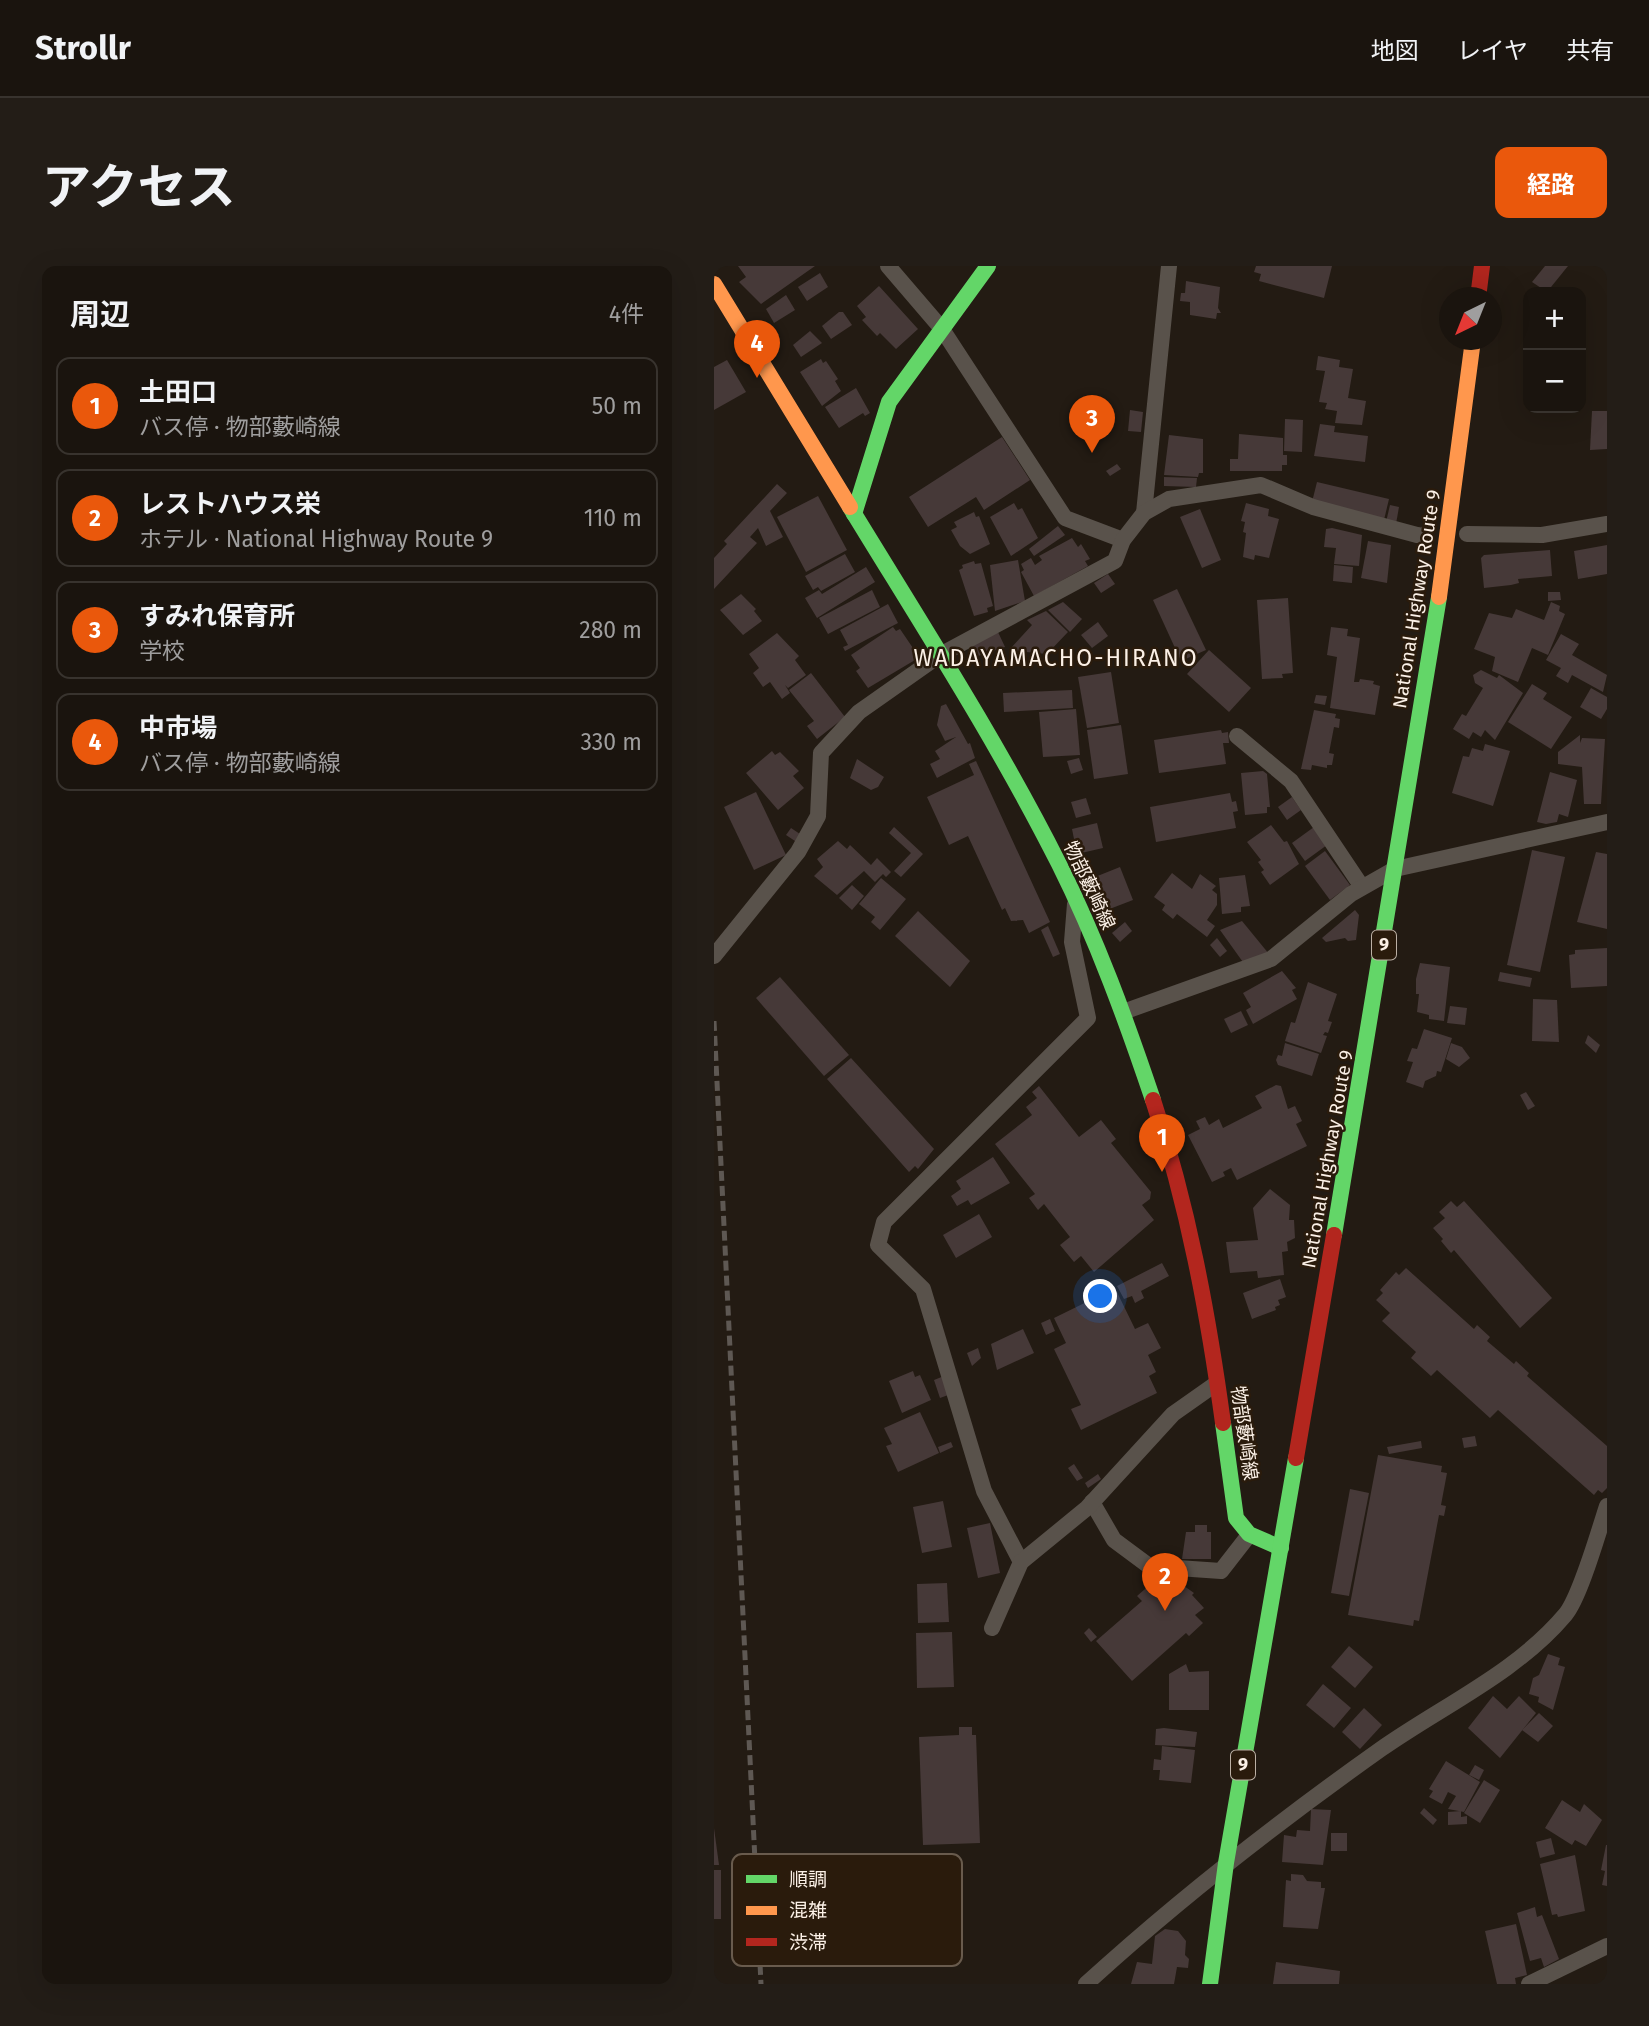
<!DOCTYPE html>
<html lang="ja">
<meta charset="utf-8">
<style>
body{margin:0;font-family:"Fira Sans","Noto Sans JP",sans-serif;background:#231d17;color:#f1f3f6}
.controls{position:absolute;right:21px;top:21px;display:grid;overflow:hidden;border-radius:14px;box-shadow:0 7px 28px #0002}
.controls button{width:63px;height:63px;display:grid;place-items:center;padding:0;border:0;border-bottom:2px solid #38332e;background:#1a140e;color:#f1f3f6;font:35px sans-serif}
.compass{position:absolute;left:725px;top:21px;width:63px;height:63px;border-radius:50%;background:#1a140e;box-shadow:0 7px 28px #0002;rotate:223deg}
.you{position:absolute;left:387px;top:1031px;width:24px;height:24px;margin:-18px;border:5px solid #fff;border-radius:50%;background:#1a73e8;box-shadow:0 0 0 10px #1a73e833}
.badge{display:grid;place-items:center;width:46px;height:46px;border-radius:50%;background:#ea580c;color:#fff;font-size:23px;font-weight:700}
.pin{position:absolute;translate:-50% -58px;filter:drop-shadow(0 2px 4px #0008)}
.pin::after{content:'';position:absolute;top:37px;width:24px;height:21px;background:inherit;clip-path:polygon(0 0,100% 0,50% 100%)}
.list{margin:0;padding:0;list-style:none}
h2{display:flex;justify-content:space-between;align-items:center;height:91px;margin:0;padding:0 28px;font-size:30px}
h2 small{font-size:23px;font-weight:400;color:#9f9e9e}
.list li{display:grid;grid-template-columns:46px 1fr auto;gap:21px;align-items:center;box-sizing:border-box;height:98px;margin:0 14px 14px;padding:0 14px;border:2px solid #38332e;border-radius:14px}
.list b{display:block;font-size:26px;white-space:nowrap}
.list p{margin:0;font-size:23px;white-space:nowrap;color:#9f9e9e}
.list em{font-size:23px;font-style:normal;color:#9f9e9e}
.map{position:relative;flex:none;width:893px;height:1718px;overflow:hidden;border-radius:14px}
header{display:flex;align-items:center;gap:42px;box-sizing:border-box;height:98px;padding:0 35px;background:#1a140e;border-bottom:2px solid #38332e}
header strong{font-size:33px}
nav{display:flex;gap:38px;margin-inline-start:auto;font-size:24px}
.intro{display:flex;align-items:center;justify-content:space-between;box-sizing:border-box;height:168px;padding:0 42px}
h1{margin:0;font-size:49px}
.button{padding:18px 32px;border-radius:14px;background:#ea580c;color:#fff;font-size:24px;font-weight:700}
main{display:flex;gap:42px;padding:0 42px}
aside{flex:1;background:#1a140e;border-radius:14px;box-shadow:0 7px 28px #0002}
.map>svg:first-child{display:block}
</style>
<header>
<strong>Strollr</strong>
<nav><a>地図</a><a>レイヤ</a><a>共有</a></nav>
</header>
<div class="intro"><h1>アクセス</h1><a class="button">経路</a></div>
<main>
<aside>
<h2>周辺<small>4件</small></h2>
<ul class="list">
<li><span class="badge">1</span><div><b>土田口</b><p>バス停 · 物部藪崎線</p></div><em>50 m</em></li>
<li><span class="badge">2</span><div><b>レストハウス栄</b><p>ホテル · National Highway Route 9</p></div><em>110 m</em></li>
<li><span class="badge">3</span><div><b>すみれ保育所</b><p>学校</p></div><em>280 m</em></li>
<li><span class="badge">4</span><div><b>中市場</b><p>バス停 · 物部藪崎線</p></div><em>330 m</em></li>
</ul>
</aside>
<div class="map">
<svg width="893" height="1718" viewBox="0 0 893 1718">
<rect width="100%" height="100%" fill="#231b13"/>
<g fill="#463938">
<polygon points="24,0 101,0 47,38 25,16 32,11"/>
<polygon points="542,0 618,0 610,32 545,15 547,8 540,6"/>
<polygon points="831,0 854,0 833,26 818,16"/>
<polygon points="106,7 114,21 93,35 84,21"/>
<polygon points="472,15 506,21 504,42 507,47 503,47 502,53 476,49 476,36 466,35 467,27 471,27"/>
<polygon points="165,20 204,63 182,83 166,67 163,70 148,54 152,51 143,40"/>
<polygon points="72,29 81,44 60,57 52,43"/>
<polygon points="125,46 129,46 138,59 117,73 108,60"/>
<polygon points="96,65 108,77 87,91 79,79"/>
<polygon points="604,90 626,94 625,101 639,103 634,132 652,135 648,159 621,157 623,145 611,143 613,137 605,136 611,105 602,104"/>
<polygon points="107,93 109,97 112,95 124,113 121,115 127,125 108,140 86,106"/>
<polygon points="13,94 32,126 0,144 0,101"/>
<polygon points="142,122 156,147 151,150 149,147 125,162 111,141"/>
<polygon points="416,144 429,146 427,166 414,165"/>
<polygon points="878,145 893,145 893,183 876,184"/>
<polygon points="571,153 589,154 588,186 570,185"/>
<polygon points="606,158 621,160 620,166 654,170 651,196 600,190"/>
<polygon points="525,168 569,172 569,189 573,189 573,199 568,199 568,205 516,205 516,193 524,193"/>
<polygon points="455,169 489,173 489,207 485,207 484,211 450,209"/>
<polygon points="288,171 316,214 270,244 262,231 214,261 195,231"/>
<polygon points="403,198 407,203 396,210 392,205"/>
<polygon points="450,211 483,212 482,221 450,220"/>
<polygon points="603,216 675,233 670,254 598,236"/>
<polygon points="63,218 73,227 56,245 69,271 52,280 44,262 36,271 43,277 0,323 0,292 13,278 10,275"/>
<polygon points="104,230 133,284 92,306 63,251"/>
<polygon points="300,237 304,244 308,242 324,272 297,290 276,251"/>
<polygon points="532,237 555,243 554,250 565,253 555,292 541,289 540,294 529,291 532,267 529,266 531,256 527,255"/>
<polygon points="676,239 685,241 682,258 672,256"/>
<polygon points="486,243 507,294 488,302 466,251"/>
<polygon points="260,246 262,251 265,250 276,278 256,288 246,280 237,264 243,261 240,256"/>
<polygon points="344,260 351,269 320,290 315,283"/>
<polygon points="618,262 648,269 645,300 620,298 622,282 610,281 612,263"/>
<polygon points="358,272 364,281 367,278 376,293 371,295 374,300 320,330 307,306 310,304 307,298 317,292 321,299 328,294 325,290"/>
<polygon points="654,275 677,279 673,317 647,312"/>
<polygon points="893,279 893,308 864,313 860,285"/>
<polygon points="836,284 838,310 804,313 805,317 797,319 770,322 767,292 770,289"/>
<polygon points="131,288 141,306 107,325 104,321 99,324 91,310"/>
<polygon points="304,294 311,335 281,345 276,299"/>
<polygon points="260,295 261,298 267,297 279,340 273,342 274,346 260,350 245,304 249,302 248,299"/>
<polygon points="620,299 639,301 638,317 619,315"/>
<polygon points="152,301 161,316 103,352 91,332 105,324 108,328"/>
<polygon points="394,308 401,318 387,327 380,317"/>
<polygon points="463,323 492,384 467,395 439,334"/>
<polygon points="158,324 166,341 114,368 105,352"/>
<polygon points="834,326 846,326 847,334 834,335"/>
<polygon points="27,328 42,343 40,345 48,355 29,369 6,344"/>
<polygon points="574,332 579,407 568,408 569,412 548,413 543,334"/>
<polygon points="349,336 368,353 356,366 334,344"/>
<polygon points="837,336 846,340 845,345 851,348 834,389 818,382 804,416 778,405 781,391 760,383 775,347 798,352 802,343 830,354"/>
<polygon points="174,338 184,357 131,385 129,381 134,379 126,364"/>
<polygon points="332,345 354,366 333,388 301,385 297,382 318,359 313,354"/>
<polygon points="384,356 394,370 378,382 367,369"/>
<polygon points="179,361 182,365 186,363 203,388 199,391 201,394 154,422 142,405 146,402 137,389"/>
<polygon points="617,361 634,363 633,370 646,372 640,416 645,416 646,413 660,415 659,418 666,420 661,449 616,442 623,391 613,389"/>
<polygon points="284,366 291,381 261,391 256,379"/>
<polygon points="63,367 85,390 81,394 92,409 74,422 71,419 76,427 68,433 56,416 49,421 39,407 45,402 35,388"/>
<polygon points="847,368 865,378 858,389 893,409 889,426 858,409 854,417 842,410 847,402 832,394"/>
<polygon points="495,384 537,422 515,446 473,408"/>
<polygon points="767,404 783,412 785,409 809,427 781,474 771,464 767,471 759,466 755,473 739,463 748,448 752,450 769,422 761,417 759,409"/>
<polygon points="397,406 405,457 373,462 364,411"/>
<polygon points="97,407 131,451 103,473 93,460 100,455 75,424"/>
<polygon points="818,418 833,427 829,433 858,451 837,483 794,456"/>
<polygon points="877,422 893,431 893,443 887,453 866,441"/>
<polygon points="358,424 359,442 290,446 289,427"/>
<polygon points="602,429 613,430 611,439 600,437"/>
<polygon points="232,438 254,478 256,477 261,492 223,512 216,498 226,493 221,485 242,471 231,475 223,459 227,440"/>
<polygon points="362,443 366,489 329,491 325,446"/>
<polygon points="600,444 622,448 621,452 626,453 625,462 620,461 615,487 620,488 618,499 613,499 613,502 598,499 597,504 587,503"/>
<polygon points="407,459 414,508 380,513 373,464"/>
<polygon points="507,464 508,467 514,466 515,477 509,477 512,498 445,507 440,474"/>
<polygon points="866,469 866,477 868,472 891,473 887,538 870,538 868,501 844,498 844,486"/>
<polygon points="771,478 796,485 779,540 738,527 749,490 755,491 758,482 769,485"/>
<polygon points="58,485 61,489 66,486 85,505 79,510 90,522 64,544 32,507"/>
<polygon points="365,492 369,504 357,508 353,495"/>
<polygon points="143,493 170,511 164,521 157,524 136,512"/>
<polygon points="262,495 336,656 315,667 309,654 297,655 291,642 288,644 254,570 235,579 213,531 260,509 255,498"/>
<polygon points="549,505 553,508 556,541 553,541 553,547 531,549 527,507"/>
<polygon points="836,506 863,514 854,551 845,548 843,556 832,558 823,556"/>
<polygon points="42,526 72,589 40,604 10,541"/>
<polygon points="516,527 518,536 522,535 524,545 519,546 522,562 442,576 436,541"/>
<polygon points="578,531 587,544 573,554 564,541"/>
<polygon points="372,532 377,548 362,552 357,536"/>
<polygon points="383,557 389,582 363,588 358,563"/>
<polygon points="557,559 570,576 573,575 585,598 556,619 547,606 550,604 544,596 547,594 533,576"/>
<polygon points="180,561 209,588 187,611 180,605 197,587 175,567"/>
<polygon points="600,561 613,579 591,595 578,577"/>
<polygon points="77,562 89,570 84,577 72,569"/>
<polygon points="124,575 133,583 136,579 157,599 163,592 177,606 172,611 169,608 161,616 150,605 123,629 100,610 109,601 103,593"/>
<polygon points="818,584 851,591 826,706 793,699"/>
<polygon points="611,585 636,619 616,634 591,600"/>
<polygon points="882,586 893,588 893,663 863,656"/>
<polygon points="406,601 419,634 393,644 381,611"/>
<polygon points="458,607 478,623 486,608 502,620 498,624 503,628 503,639 493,654 501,660 493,671 463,648 459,653 448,644 451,639 440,631"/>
<polygon points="531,609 536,640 527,641 527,646 508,648 505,612"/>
<polygon points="167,612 192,633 166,664 157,656 161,651 145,638"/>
<polygon points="138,619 150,630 138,644 125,632"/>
<polygon points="641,644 645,649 642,674 634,675 631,672 612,676 608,672"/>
<polygon points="204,645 256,695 236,721 181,670"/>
<polygon points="528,655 555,688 531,699 506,664"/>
<polygon points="411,656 418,665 406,676 398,667"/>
<polygon points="334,660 346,688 339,691 327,664"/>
<polygon points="503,672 513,685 506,691 496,679"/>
<polygon points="893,682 893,720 857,722 855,689 861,688 861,684"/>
<polygon points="706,697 736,701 730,755 715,753 715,749 703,746 705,728 702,728 702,713"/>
<polygon points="568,705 582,722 578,724 583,733 539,758 532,744 537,741 529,727"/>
<polygon points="786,706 818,712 816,721 784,715"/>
<polygon points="66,711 135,789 110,810 42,732"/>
<polygon points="594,716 623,728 614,755 618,756 614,767 611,766 609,769 613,770 607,787 571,775 577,756 581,757"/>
<polygon points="819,733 843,734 845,776 818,775"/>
<polygon points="736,740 753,742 751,759 733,757"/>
<polygon points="527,745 534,759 517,767 510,753"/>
<polygon points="710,763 738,772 727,806 723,805 722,810 711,815 709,822 692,816 699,796 693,795 698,782 703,783"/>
<polygon points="874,769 886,779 882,787 871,777"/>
<polygon points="571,777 605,788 598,810 564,799 562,794 564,789 568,790"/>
<polygon points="737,777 748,781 756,792 745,801 732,793"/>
<polygon points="137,792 220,883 204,903 201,900 195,906 113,813"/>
<polygon points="562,819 567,820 574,843 581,840 588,855 582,858 593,880 523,914 517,902 509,906 511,910 498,916 474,869 486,863 482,855 491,851 495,859 505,853 509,862 548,842 541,830"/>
<polygon points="325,820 365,871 387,854 402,873 397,877 437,926 436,933 428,939 440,954 380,1006 367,990 360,996 346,979 356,971 330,938 324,944 315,932 321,928 281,878 318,849 312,841 323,832 318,826"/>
<polygon points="812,826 821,840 814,844 806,829"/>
<polygon points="279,891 296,917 257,939 254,934 243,940 237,930 247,923 242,915"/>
<polygon points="556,923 576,939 575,954 580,954 581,972 573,976 574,985 568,986 570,1009 544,1012 543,1005 516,1007 512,976 544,974 539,942"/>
<polygon points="737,935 743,941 750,935 838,1032 806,1062 740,984 737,987 727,975 729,973 719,962 731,952 725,946"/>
<polygon points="265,948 278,971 242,992 229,969"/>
<polygon points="448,997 455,1010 427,1025 430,1032 421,1037 418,1030 410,1033 403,1020"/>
<polygon points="692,1002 760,1063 763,1059 776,1071 773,1075 800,1098 802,1095 815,1107 813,1110 893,1180 893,1222 888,1227 884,1224 880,1229 784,1144 776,1152 723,1104 717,1110 697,1092 702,1086 668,1055 676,1047 662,1034 669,1027 666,1024 682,1006 685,1009"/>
<polygon points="566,1013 572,1031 564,1034 566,1039 561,1041 562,1044 538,1053 529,1027"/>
<polygon points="401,1022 421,1063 434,1057 447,1082 434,1089 442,1106 435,1110 443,1127 367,1164 357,1143 367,1139 340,1083 352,1077 340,1052"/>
<polygon points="336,1053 341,1065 332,1069 327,1057"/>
<polygon points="309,1063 320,1087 283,1104 277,1078"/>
<polygon points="264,1082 267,1092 258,1100 253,1087"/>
<polygon points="199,1105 201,1111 206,1109 217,1134 188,1147 175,1115"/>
<polygon points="230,1110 237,1128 226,1132 220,1114"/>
<polygon points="206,1146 225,1187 184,1206 172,1180 178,1178 170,1162"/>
<polygon points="761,1170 763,1180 750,1182 748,1172"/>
<polygon points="707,1175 708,1182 675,1188 673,1181"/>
<polygon points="237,1176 239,1181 226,1187 224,1181"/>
<polygon points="664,1189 728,1200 727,1206 733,1207 727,1239 732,1240 730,1250 725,1249 705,1355 700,1354 699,1360 634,1349"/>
<polygon points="360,1198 369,1212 363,1215 354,1202"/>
<polygon points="384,1208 387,1213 374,1222 371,1217"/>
<polygon points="636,1223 655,1227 635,1330 617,1327"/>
<polygon points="229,1235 238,1281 208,1287 199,1241"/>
<polygon points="276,1257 286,1307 264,1312 253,1262"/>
<polygon points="481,1259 493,1259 493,1266 497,1266 497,1293 468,1293 472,1266 481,1266"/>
<polygon points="446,1310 456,1310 480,1327 478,1329 490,1342 481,1349 489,1357 475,1370 472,1367 418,1415 382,1375 428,1335 423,1330"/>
<polygon points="233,1317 235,1356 204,1357 203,1318"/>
<polygon points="375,1362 383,1371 377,1376 370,1367"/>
<polygon points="238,1366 240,1421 203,1422 202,1367"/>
<polygon points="635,1380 659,1401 641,1422 617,1401"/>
<polygon points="834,1388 846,1392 844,1399 851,1401 839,1444 824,1436 825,1431 815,1428 819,1412 825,1409"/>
<polygon points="472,1398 475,1406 495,1405 495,1444 455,1444 455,1408"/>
<polygon points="609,1418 637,1442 620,1462 592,1439"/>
<polygon points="779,1430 793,1443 805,1430 822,1447 786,1492 754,1462"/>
<polygon points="650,1442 668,1459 646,1483 628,1466"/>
<polygon points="825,1447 839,1460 824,1476 808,1464"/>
<polygon points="245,1461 258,1461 258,1469 262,1469 266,1577 209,1579 205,1471 245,1469"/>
<polygon points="450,1462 483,1466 481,1481 441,1479 442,1463"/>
<polygon points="448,1480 481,1484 477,1517 445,1514 446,1504 439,1504 440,1493 447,1494"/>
<polygon points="732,1495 766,1516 750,1546 734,1543 742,1530 734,1526 728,1538 715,1531 719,1525 715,1523"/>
<polygon points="761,1499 770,1504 765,1514 755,1509"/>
<polygon points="770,1514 786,1524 766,1557 750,1547"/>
<polygon points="848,1534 866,1546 870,1538 888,1554 872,1580 861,1574 858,1579 831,1562"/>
<polygon points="710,1542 723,1554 719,1559 706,1547"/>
<polygon points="597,1543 617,1544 609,1599 568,1596 570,1569 582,1571 583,1564 596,1565"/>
<polygon points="747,1545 747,1551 753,1550 753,1558 734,1559 734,1546"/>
<polygon points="0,1562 5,1599 0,1599"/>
<rect x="617" y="1567" width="16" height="18"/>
<polygon points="837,1572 841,1588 826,1592 822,1576"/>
<polygon points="892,1579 893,1579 893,1620 888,1619 891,1605 887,1604"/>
<polygon points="861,1589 871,1645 844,1651 843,1648 838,1649 826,1598"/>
<rect x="0" y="1604" width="7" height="49"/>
<polygon points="577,1608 589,1609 593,1615 607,1616 607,1622 611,1622 604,1663 569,1661 572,1614 577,1615"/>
<polygon points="821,1641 823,1651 828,1649 845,1693 830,1701 827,1692 816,1695 803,1647"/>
<polygon points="802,1658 813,1709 801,1712 802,1718 783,1718 771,1665"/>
<polygon points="451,1663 464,1665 472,1675 471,1689 475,1693 474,1702 463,1701 460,1718 417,1718 423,1696 438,1698 441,1670"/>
<polygon points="562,1696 626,1705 625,1718 559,1718"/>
</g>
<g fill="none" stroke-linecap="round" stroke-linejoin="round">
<polyline stroke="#433b33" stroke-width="16" stroke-dasharray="16 8" stroke-linecap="butt" points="703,269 740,268"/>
<g stroke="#59524b" stroke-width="16">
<polyline points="174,0 228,63 351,252 409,274"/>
<polyline points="430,247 455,0"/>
<polyline points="753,268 828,269 893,258"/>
<polyline points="523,470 577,515 648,621"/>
<polyline points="0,690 84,586 104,550 107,487 145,446 226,389 401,295 409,274 430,247 455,233 547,219 599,241 703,269"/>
<polyline points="409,746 557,693 637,628 681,603 893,556"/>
<polyline points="378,1236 400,1274 435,1300 507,1305 535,1269"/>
<polyline points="307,1296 270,1225 209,1023 164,979 170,956 374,752 358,676 361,638"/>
<polyline points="278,1362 307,1296 373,1242 459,1148 503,1117"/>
<path d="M372,1718C465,1633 564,1556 667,1483C728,1440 802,1407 851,1349C866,1332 885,1264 893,1240"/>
<polyline points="815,1718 893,1680"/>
</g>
<g stroke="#63d668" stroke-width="16">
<path d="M136,241C208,359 283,475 345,598C383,674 412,754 439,834"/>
<polyline points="140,248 175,136 274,0"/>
<polyline points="620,969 725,331"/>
<polyline points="509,1157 522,1252 535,1268 567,1282"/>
<polyline points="496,1718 512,1597 582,1192"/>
</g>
<g stroke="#ff974d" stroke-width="16">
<polyline points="0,18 136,241"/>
<polyline points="725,331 759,74"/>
</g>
<g stroke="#b3261e" stroke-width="16">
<polyline points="764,32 768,0"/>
<path d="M439,834C474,940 494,1047 509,1157"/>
<polyline points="582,1192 620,969"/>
</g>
<polyline stroke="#5e5853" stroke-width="5" stroke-dasharray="10 5" stroke-linecap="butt" points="0,755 47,1718"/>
</g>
<g text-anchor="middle" stroke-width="5" stroke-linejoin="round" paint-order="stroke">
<g fill="#2a1b0c" stroke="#bcb0a5" stroke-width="2">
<rect x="658" y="664.5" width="24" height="29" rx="5"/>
<rect x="517" y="1484.5" width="24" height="29" rx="5"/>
</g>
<g font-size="18" font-weight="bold" fill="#fbf0e6">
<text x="670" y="685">9</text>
<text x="529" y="1505">9</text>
</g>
<g font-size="19" fill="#fbf0e6" stroke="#2a1b0c">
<text transform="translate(702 333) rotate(-81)" y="7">National Highway Route 9</text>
<text transform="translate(376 619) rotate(65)" y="7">物部藪崎線</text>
<text transform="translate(613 893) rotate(-80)" y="7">National Highway Route 9</text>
<text transform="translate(531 1167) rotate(82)" y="7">物部藪崎線</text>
</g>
<g font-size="23" letter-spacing="2" fill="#fbf0e6" stroke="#2a1b0c">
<text x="342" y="400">WADAYAMACHO-HIRANO</text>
</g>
</g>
<rect x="18" y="1588" width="230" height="112" rx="10" fill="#2a1b0c" stroke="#695b4d" stroke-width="2"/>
<rect x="32" y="1609" width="31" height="8" fill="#63d668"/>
<rect x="32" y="1640" width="31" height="9" fill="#ff974d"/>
<rect x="32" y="1672" width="31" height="8" fill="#b3261e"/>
<g font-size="19" fill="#fbf0e6">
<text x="75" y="1620">順調</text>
<text x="75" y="1651">混雑</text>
<text x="75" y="1683">渋滞</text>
</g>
</svg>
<div class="controls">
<button>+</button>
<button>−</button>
</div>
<svg class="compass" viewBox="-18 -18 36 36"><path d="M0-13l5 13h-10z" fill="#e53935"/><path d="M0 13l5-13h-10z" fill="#9f9e9e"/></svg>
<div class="you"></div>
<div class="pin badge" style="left:448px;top:906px">1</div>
<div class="pin badge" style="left:451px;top:1345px">2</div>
<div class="pin badge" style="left:378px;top:187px">3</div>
<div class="pin badge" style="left:43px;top:112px">4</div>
</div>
</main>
